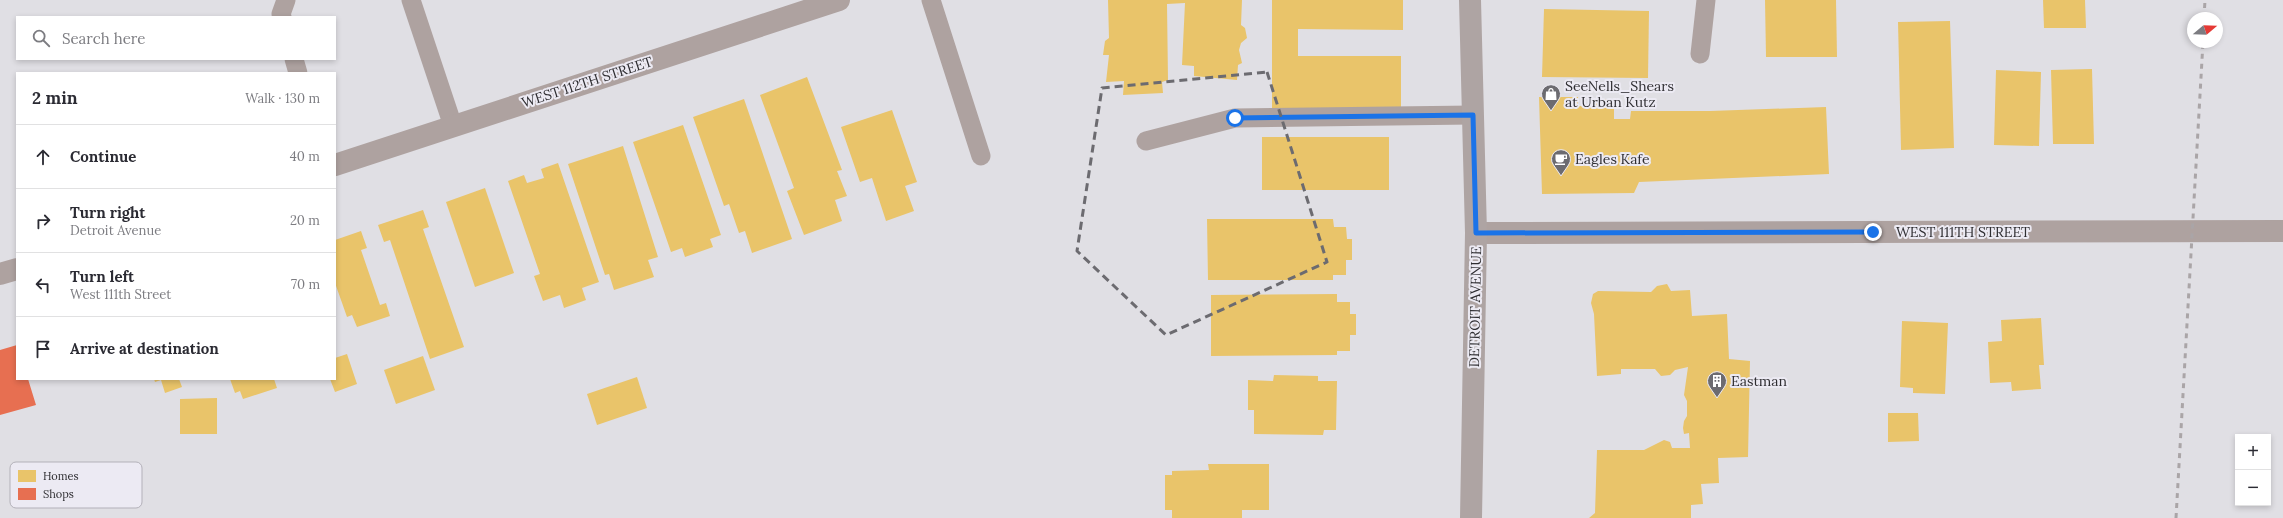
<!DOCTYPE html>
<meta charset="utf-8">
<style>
body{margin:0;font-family:Lora,serif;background:#f7f7f7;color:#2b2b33}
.controls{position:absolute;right:12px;bottom:12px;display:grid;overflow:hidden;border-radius:0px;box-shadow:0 2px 6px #0003}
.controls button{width:36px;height:36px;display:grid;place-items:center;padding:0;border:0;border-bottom:1px solid #e1e1e2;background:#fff;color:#2b2b33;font:20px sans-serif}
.compass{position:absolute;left:2187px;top:12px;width:36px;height:36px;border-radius:50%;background:#fff;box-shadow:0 2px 6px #0003;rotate:71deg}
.stop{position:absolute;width:12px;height:12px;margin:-9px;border:3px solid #1a73e8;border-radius:50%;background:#fff}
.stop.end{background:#1a73e8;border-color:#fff;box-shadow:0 1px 4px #0008}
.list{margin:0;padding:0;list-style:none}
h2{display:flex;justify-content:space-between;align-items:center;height:52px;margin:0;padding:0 16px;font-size:17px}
h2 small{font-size:13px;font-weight:400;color:#7c7c81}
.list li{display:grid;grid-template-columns:26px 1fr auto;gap:12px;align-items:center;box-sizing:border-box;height:64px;padding:0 16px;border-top:1px solid #e1e1e2}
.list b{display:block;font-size:15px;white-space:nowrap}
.list p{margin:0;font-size:13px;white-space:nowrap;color:#7c7c81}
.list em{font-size:13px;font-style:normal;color:#7c7c81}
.icon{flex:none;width:22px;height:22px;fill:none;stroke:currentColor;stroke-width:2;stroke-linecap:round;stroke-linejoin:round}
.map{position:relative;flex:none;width:2283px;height:518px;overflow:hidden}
.search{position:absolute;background:#fff;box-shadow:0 2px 6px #0003;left:16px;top:16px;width:320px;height:44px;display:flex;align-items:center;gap:10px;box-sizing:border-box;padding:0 14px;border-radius:0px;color:#7c7c81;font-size:15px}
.panel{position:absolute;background:#fff;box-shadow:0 2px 6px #0003;left:16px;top:72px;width:320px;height:308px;border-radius:0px}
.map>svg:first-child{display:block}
</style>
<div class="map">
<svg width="2283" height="518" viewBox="0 0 2283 518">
<rect width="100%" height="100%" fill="#e0dfe4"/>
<g fill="#e9c46a">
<polygon points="1108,0 1242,0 1241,25 1245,28 1247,38 1241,43 1239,50 1242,63 1238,65 1237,80 1194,76 1194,66 1182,65 1185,3 1167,4 1168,80 1162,82 1163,93 1123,95 1124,81 1106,82 1109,55 1103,55 1105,41 1109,38"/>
<polygon points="1272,0 1403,0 1403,30 1298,29 1298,56 1401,56 1401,108 1272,108"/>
<polygon points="1765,0 1836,0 1837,57 1766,57"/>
<polygon points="2043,0 2085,0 2086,28 2044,28"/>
<polygon points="1544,9 1649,11 1648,78 1542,77"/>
<polygon points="1950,21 1954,148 1901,150 1898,22"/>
<polygon points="2092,69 2094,144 2053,144 2051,70"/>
<polygon points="1996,70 2041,72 2039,146 1994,145"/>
<polygon points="807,77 842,170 837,171 847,196 835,200 842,221 804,235 787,191 794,188 760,95"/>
<polygon points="1539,97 1578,97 1578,106 1591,106 1594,99 1614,99 1614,119 1630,119 1631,111 1710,111 1826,107 1829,174 1639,182 1634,193 1542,194"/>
<polygon points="744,99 792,239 752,253 745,231 739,233 729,204 724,206 693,117"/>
<polygon points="892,110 917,182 905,186 914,211 886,221 872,178 860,182 841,127"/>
<polygon points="683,125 721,235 710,239 713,247 685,257 682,248 671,252 633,142"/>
<rect x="1262" y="137" width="127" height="53"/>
<polygon points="623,146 658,257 648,260 654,277 614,290 609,274 605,275 568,164"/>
<polygon points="558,163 599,282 582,288 586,300 564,308 560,295 543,301 534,276 540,274 508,181 524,175 527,183 544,178 541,169"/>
<polygon points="485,188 514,273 475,287 446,202"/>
<polygon points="423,210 429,227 423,229 464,347 430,359 390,240 384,242 378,225"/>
<polygon points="1207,219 1333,219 1334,227 1346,227 1347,239 1352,239 1352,260 1346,260 1346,275 1333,275 1333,280 1208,280"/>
<polygon points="361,231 367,248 361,250 380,305 386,303 390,316 357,327 352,315 347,317 335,283 335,240"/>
<polygon points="1667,284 1671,291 1690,290 1692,316 1727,314 1729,359 1750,361 1748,457 1718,458 1719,483 1701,484 1703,504 1691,505 1691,518 1589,518 1595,513 1597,450 1644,450 1664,440 1670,442 1672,448 1690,448 1689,433 1684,434 1683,428 1684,421 1687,416 1687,401 1684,395 1688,367 1675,370 1670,375 1661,376 1655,369 1621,369 1621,374 1597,376 1594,314 1591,303 1593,294 1598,291 1651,292 1657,286"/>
<polygon points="1337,294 1337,302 1350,302 1350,314 1356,314 1356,335 1350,335 1350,351 1337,351 1337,355 1211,356 1211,295"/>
<polygon points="2041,318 2044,365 2039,365 2041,389 2012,391 2011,382 1990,383 1988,342 2002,341 2001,320"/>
<polygon points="1902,321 1948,323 1945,394 1913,393 1913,388 1900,387"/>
<polygon points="347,354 357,384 335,392 330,379 335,379 335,358"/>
<polygon points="423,356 435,390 396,404 384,370"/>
<polygon points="1274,375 1318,376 1318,381 1337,381 1336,430 1324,430 1323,435 1254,434 1254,410 1248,410 1248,380 1273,381"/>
<polygon points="637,377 647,408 597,425 587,394"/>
<polygon points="154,379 179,379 182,387 165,393 161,380 155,382"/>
<polygon points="230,379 274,379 277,388 243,399 240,391 235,393"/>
<polygon points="217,398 217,434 180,434 180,399"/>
<polygon points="1888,413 1918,413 1919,441 1888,442"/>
<polygon points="1208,464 1269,464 1269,510 1242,510 1242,518 1172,518 1172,510 1165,510 1165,475 1172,475 1172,471 1209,470"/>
</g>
<polygon fill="#e76f51" points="17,345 17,379 28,379 36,405 0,415 0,350"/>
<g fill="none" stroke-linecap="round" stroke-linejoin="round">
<g stroke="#aea2a0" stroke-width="19">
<polyline points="411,0 453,126"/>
<polyline points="931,0 981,156"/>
<polyline points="282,17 281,14 286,0"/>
<polyline points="1700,54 1706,0"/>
<polyline points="294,59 298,73"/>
<polyline points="1146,141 1235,118 1473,115"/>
</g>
<g stroke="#aea2a0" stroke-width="22">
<polyline points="335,165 839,0"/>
<polyline points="1476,233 2283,231"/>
<polyline points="0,274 17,269"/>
</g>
<polyline stroke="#aea4a3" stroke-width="22" points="1470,0 1476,233 1471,518"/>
<g stroke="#aaa5a7" stroke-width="3" stroke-dasharray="5 5" stroke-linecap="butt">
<polyline points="2204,18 2205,0"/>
<polyline points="2176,518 2203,42"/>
</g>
</g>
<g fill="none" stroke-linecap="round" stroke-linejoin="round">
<polyline stroke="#1a73e8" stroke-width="5" points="1235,118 1473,115 1476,233 1873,232"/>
</g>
<path fill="none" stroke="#6c6b70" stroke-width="3" stroke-dasharray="8 5" stroke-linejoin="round" d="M1267,72L1327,262L1166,335L1077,251L1102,88Z"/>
<defs>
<symbol id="shop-pin" viewBox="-11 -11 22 30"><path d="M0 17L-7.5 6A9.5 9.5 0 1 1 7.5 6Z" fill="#6c6b70" stroke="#eceaf3"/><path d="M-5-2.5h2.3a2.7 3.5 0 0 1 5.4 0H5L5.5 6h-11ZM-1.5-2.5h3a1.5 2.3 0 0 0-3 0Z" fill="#fff"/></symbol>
<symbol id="cafe-pin" viewBox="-11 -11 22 30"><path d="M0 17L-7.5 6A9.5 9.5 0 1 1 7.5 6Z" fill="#6c6b70" stroke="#eceaf3"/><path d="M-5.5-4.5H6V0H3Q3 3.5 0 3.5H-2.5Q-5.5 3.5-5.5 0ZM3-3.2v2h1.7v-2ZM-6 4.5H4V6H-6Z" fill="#fff"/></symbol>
<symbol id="building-pin" viewBox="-11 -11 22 30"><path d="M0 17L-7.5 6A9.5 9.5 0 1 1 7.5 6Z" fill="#6c6b70" stroke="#eceaf3"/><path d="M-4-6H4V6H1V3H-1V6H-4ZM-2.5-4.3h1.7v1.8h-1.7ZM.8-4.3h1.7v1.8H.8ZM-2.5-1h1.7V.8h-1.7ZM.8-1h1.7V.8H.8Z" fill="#fff"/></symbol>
</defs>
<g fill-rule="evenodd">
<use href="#shop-pin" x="1540" y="83" width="22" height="30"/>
<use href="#cafe-pin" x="1550" y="148" width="22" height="30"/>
<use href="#building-pin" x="1706" y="370" width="22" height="30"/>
</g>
<g text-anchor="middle" stroke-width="4" stroke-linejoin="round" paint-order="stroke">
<g font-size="14" fill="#2e2d31" stroke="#eceaf3">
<text transform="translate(587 82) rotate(-18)" y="5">WEST 112TH STREET</text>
<text x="1963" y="237">WEST 111TH STREET</text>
<text transform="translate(1475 307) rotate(-89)" y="5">DETROIT AVENUE</text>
</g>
<g font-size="14" fill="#2e2d31" stroke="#eceaf3" text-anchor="start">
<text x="1565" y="91">SeeNells_Shears<tspan x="1565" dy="16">at Urban Kutz</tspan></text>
<text x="1575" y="164">Eagles Kafe</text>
<text x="1731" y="386">Eastman</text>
</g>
</g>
<rect x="10" y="462" width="132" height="46" rx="6" fill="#eceaf3" stroke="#b3b1b9" stroke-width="1"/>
<rect x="18" y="470" width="18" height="12" fill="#e9c46a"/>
<rect x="18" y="488" width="18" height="12" fill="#e76f51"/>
<g font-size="11" fill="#2e2d31">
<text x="43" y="480">Homes</text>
<text x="43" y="498">Shops</text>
</g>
</svg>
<div class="controls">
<button>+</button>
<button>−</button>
</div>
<svg class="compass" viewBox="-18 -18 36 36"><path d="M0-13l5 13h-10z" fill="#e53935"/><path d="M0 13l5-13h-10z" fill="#7c7c81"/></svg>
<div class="stop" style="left:1235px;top:118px"></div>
<div class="stop end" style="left:1873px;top:232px"></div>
<div class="search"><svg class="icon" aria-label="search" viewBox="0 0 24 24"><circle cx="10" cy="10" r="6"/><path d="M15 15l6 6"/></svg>Search here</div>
<section class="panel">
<h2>2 min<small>Walk · 130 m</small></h2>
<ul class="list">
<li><svg class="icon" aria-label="ahead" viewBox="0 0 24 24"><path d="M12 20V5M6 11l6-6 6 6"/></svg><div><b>Continue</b></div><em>40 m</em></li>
<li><svg class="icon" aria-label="right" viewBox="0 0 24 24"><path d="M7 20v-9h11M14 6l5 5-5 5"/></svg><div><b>Turn right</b><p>Detroit Avenue</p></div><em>20 m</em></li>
<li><svg class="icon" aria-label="left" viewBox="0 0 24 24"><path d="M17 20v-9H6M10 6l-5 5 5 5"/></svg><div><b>Turn left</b><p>West 111th Street</p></div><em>70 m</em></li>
<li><svg class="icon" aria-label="arrive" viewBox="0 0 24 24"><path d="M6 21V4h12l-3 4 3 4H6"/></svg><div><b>Arrive at destination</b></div></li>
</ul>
</section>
</div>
